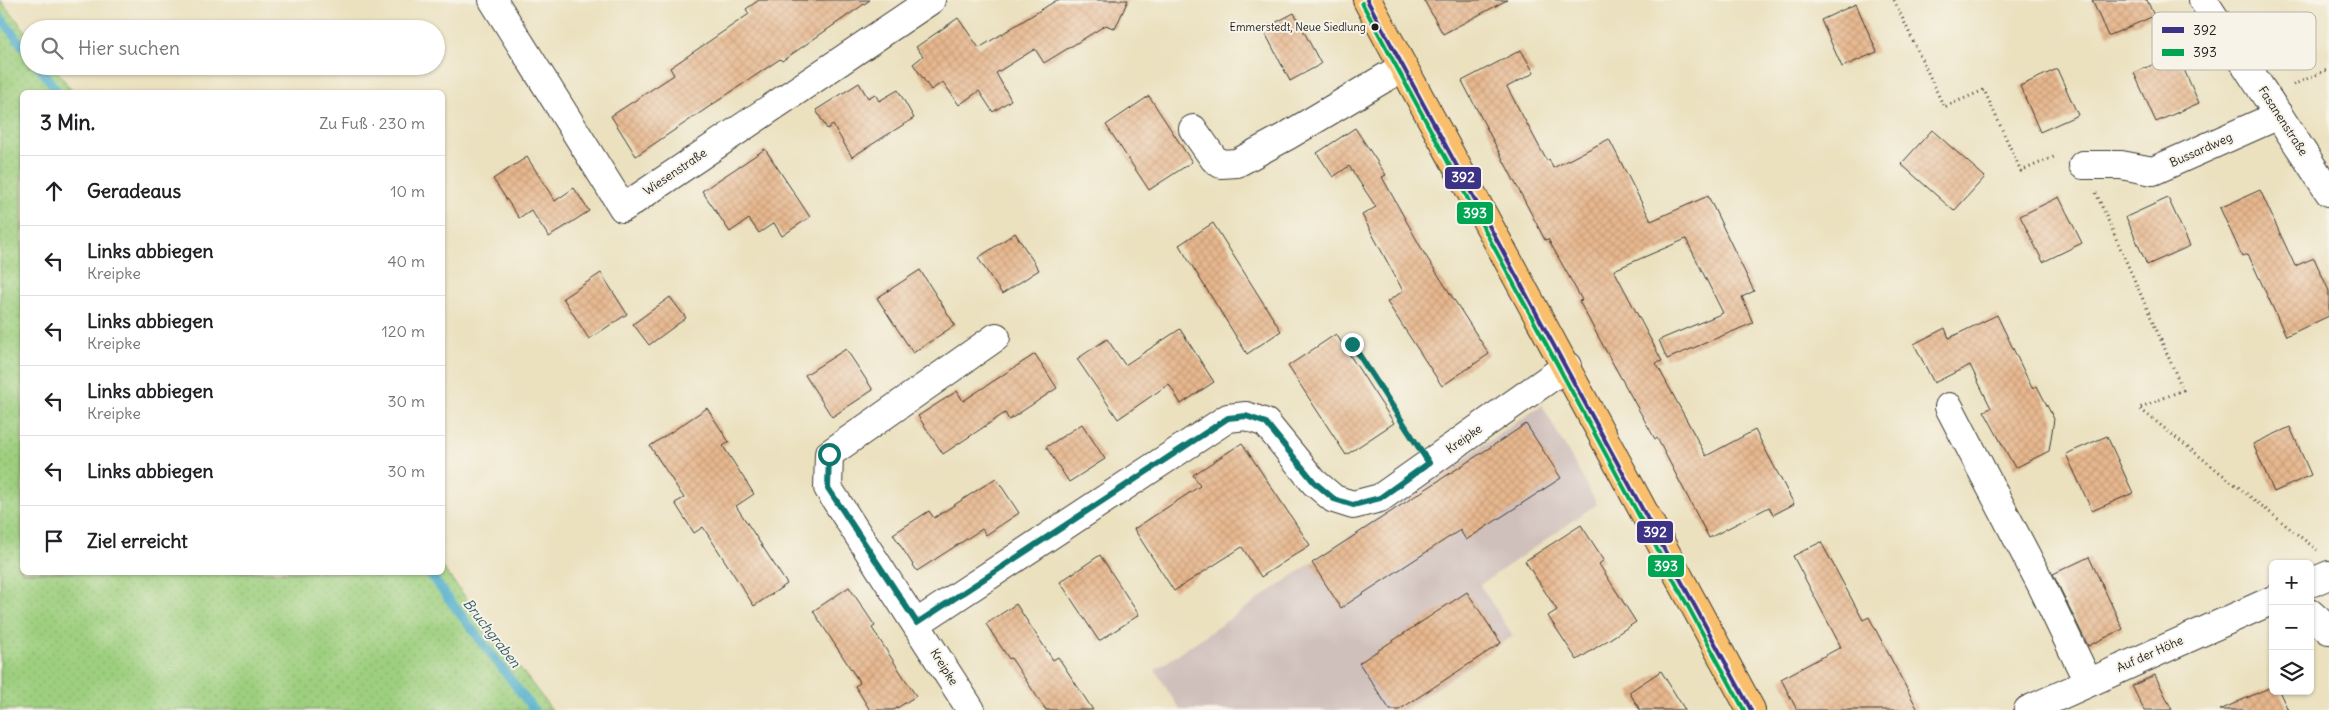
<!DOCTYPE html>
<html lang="de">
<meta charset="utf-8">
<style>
body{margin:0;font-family:Delius,sans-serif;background:#f6f6f6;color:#202124}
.controls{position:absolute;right:15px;bottom:15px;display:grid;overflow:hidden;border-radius:8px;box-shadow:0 1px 4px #0004}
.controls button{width:45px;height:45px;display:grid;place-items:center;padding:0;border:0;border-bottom:1px solid #e0e0e0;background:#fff;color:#202124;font:25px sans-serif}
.stop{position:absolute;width:15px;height:15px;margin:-11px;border:4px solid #0f766e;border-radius:50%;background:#fff}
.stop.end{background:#0f766e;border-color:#fff;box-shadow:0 1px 5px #0008}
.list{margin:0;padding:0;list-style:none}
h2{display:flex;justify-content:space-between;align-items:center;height:65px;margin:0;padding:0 20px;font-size:21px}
h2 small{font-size:16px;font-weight:400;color:#757577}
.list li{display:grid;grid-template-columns:32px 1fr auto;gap:15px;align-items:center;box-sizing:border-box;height:70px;padding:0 20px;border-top:1px solid #e0e0e0}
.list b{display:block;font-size:19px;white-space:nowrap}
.list p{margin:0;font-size:16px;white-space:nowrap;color:#757577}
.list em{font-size:16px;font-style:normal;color:#757577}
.icon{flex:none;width:28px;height:28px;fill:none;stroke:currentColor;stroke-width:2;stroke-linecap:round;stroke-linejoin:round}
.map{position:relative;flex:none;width:2329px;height:710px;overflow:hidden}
.search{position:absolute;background:#fff;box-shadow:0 1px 4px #0004;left:20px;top:20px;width:425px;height:55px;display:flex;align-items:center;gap:12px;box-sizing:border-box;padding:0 18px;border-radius:28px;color:#757577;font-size:19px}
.panel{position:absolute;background:#fff;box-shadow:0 1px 4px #0004;left:20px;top:90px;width:425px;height:485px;border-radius:8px}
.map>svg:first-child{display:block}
</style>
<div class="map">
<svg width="2329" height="710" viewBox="0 0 2329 710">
<defs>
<pattern id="grass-dots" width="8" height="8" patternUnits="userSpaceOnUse" patternTransform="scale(1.25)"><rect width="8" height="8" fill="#9dcf7e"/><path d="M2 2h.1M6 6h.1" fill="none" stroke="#87b16c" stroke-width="1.8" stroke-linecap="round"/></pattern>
<pattern id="building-cross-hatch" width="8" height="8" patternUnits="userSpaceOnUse" patternTransform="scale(1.25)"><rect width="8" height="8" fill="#e7b78e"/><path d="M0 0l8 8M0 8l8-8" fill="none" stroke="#c69d7a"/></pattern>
</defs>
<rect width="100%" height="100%" fill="#f7f3e8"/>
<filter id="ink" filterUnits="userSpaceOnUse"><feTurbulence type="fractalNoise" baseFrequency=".02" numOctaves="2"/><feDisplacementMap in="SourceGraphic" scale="10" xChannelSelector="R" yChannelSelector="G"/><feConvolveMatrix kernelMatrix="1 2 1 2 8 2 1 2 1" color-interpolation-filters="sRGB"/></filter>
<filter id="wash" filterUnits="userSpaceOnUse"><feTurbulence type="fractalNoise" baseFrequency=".0096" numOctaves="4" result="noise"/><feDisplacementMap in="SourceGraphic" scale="20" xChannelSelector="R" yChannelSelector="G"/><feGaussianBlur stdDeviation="1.12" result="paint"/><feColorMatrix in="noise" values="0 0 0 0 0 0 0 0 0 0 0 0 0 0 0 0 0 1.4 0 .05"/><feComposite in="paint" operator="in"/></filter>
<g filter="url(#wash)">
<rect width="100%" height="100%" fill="#ebe1bf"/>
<polygon fill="#d0c0bc" points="1542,405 1597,504 1480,585 1513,636 1404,710 1180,710 1155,670"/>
<polygon fill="url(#grass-dots)" stroke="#5c764d" points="0,0 29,35 29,66 53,66 73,92 22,92 22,572 442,572 443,568 552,710 0,710"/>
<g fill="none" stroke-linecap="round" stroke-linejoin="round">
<g stroke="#4aabca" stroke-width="9">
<polyline points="0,17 29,54"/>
<polyline points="38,66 58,92"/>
<polyline points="428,572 534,710"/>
</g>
</g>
<g id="blocks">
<g fill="url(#building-cross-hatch)">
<polygon points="759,0 870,0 782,61 780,59 636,156 611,116 674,75 670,68 749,14 746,9"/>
<polygon points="1057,0 1128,0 1115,29 1106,25 1044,63 1035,49 996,73 1011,100 993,112 979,91 959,105 943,82 931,90 913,64 923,56 916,47 958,18 979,48"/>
<polygon points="1424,0 1507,0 1443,34"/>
<polygon points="2092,0 2147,0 2154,16 2108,36"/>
<polygon points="1856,4 1877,52 1842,67 1821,20"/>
<polygon points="1294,13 1321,64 1290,81 1263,29"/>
<polygon points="1521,50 1534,73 1507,87 1547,161 1549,159 1553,168 1609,139 1651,221 1708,196 1754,291 1742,297 1753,323 1667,359 1659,340 1723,313 1686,239 1614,270 1662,361 1656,363 1706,456 1755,430 1794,504 1773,515 1769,507 1709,538 1657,438 1655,439 1606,351 1579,301 1582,300 1548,239 1545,240 1462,81"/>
<polygon points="2177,54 2199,103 2156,122 2134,73"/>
<polygon points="2057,69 2078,115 2040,132 2020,86"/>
<polygon points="859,83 868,98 875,94 879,101 898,90 914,118 852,157 833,125 827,129 816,110"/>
<polygon points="1149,96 1192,162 1149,190 1106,125"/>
<polygon points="1355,128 1386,175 1382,177 1424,253 1489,354 1442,386 1387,302 1403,291 1362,215 1376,207 1349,166 1333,177 1317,153"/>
<polygon points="1932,130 1985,177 1954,211 1901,164"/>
<polygon points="765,149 810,217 782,236 774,223 759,233 749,219 730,232 702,191"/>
<polygon points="527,157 555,201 574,188 589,211 549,237 531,210 519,218 493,179"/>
<polygon points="2260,190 2295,266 2314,258 2329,291 2329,316 2286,336 2248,254 2242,256 2220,208"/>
<polygon points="2059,197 2082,243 2043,262 2020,216"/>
<polygon points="2168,198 2190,246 2147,265 2126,217"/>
<polygon points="1213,223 1281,331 1247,354 1179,245"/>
<polygon points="1015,233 1039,270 1002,294 978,258"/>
<polygon points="920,270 955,325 913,353 877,298"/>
<polygon points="601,273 627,314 589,339 563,298"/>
<polygon points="670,297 686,318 649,345 633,324"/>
<polygon points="1997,315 2032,388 2037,386 2054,419 2049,451 2015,468 1984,411 1991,408 1970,365 1934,383 1914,344 1945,328 1949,338"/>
<polygon points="1180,329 1214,382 1181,404 1169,384 1118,419 1077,359 1107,339 1125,365"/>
<polygon points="1336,334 1394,423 1346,455 1288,366"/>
<polygon points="846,349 873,390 832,417 805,375"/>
<polygon points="1035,354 1057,388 1009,420 1005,413 943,454 918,416 957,391 963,401"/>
<polygon points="707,408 729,442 723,446 754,494 736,506 787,584 754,606 703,527 694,533 675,503 684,498 650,446"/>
<polygon points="1082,424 1105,459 1069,482 1046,447"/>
<polygon points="1526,424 1561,478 1466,540 1460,530 1341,608 1312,563"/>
<polygon points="2290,427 2311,475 2274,492 2253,444"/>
<polygon points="2107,436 2133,493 2092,511 2066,454"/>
<polygon points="1242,443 1310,545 1261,577 1242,547 1174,591 1134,529 1200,486 1193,475"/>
<polygon points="996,478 1019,513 986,535 982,529 917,571 893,534 929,511 934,518"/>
<polygon points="1581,525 1604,560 1599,564 1636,622 1577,660 1548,616 1557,610 1525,561"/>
<polygon points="1821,542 1863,620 1869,617 1918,710 1797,710 1781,679 1841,647 1793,556"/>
<polygon points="1100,555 1139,615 1099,641 1060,582"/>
<polygon points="2089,557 2123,629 2088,646 2053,574"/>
<polygon points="849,587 875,626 872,628 916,696 894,710 870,710 855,686 860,683 813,611"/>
<polygon points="1467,592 1501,643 1399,710 1390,710 1359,663"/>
<polygon points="1016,604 1053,660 1058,657 1093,710 1046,710 1011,658 1009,659 986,624"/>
<polygon points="1661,671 1685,710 1640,710 1629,692"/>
<polygon points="2155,675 2172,710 2144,710 2132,686"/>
<polygon points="2273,686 2273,691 2279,691 2288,710 2220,710"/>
</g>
</g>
</g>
<g filter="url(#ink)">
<use href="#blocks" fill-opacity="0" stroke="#3b3a34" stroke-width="1"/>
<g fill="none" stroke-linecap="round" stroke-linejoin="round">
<defs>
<g id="minor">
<polyline points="493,0 623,208 931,0"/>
<polyline points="2203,0 2329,192"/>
<polyline points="1193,129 1214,159 1221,164 1237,163 1287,136 1403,67"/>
<polyline points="2083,165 2121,165 2153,171 2279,115"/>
<polyline points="1949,407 2041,584 2088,682"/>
<polyline points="2310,583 2329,575"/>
<polyline points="2310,613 2329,630"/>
<polyline points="917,623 1228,418 1246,416 1266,423 1314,482 1334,499 1353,505 1380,498 1567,366"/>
<polyline points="971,710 828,488 829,454 996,337"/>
<polyline points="2028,710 2273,600"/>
</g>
<polyline id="major" points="1367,0 1751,710"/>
</defs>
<use href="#minor" stroke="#3b3a34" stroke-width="30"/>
<use href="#major" stroke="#3b3a34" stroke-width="30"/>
<g stroke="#3b3a34" stroke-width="3" stroke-dasharray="1 4" stroke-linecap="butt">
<polyline points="1894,0 1944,107 1984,90 2021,171 2056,156"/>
<polyline points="2293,85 2329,69"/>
<polyline points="2096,193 2183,390 2139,408 2317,550"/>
<polyline points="1352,344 1414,440"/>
</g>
<use href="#minor" stroke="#fff" stroke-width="28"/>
<use href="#major" stroke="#f9bf6d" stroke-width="28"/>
<defs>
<polyline id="bus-1" points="1367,0 1751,710"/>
<polyline id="bus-2" points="1362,3 1744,710"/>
</defs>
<use href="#bus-1" stroke="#f7f3e8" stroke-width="8"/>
<use href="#bus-2" stroke="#f7f3e8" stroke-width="8"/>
<use href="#bus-1" stroke="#3d3386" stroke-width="4"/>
<use href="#bus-2" stroke="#00a651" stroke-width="4"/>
</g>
</g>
<g fill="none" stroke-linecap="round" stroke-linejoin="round" filter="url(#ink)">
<polyline stroke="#0f766e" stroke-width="6" points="829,454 828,488 917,623 1228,418 1246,416 1266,423 1314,482 1334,499 1353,505 1380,498 1429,463 1352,344"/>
</g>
<circle fill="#1c1c1c" stroke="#f7f3e8" stroke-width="2" cx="1375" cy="27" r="4.5"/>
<g text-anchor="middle" stroke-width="4" stroke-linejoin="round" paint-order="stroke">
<g font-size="11" fill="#1c1c1c" stroke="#f7f3e8" text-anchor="end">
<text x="1366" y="31">Emmerstedt, Neue Siedlung</text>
</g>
<g font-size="12" fill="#1c1c1c" stroke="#f7f3e8">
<text transform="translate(2283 121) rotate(57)" y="4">Fasanenstraße</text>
<text transform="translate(2201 150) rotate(-24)" y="4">Bussardweg</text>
<text transform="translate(675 172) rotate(-34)" y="4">Wiesenstraße</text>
<text transform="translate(1464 439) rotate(-35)" y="4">Kreipke</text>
<text transform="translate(2150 654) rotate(-24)" y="4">Auf der Höhe</text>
<text transform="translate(944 667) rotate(58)" y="4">Kreipke</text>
</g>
<g font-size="14" font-style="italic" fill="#315c6a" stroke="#f7f3e8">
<text transform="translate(492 633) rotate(52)" y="5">Bruchgraben</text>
</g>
</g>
<rect x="2152" y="12" width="164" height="58" rx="8" fill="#f7f3e8" stroke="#b5b2ab" stroke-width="1"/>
<rect x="2162" y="27" width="22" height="6" fill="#3d3386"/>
<rect x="2162" y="49" width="22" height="7" fill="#00a651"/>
<g font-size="14" fill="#1c1c1c">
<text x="2193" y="35">392</text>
<text x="2193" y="57">393</text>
</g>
<g stroke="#f7f3e8" stroke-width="2">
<rect x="1444" y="166" width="38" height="24" rx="5" fill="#3d3386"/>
<rect x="1456" y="201" width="38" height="24" rx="5" fill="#00a651"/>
<rect x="1636" y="520" width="38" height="24" rx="5" fill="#3d3386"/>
<rect x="1647" y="554" width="38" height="24" rx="5" fill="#00a651"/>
</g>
<g font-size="14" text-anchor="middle" font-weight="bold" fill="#fff">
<text x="1463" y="182">392</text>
<text x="1475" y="218">393</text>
<text x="1655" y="537">392</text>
<text x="1666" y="571">393</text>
</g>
</svg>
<div class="controls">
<button>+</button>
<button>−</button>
<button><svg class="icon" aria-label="layers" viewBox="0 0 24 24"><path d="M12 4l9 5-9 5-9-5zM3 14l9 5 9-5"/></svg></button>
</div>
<div class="stop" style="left:829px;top:454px"></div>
<div class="stop end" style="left:1352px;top:344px"></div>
<div class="search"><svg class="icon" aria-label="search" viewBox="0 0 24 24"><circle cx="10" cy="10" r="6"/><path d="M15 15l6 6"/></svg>Hier suchen</div>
<section class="panel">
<h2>3 Min.<small>Zu Fuß · 230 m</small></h2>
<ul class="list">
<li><svg class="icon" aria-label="ahead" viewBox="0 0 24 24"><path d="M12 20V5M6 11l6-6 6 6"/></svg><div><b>Geradeaus</b></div><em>10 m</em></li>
<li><svg class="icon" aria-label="left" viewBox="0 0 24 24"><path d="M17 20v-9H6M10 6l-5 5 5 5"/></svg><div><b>Links abbiegen</b><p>Kreipke</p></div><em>40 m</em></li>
<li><svg class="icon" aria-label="left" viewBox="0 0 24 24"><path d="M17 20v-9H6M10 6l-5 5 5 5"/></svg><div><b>Links abbiegen</b><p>Kreipke</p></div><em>120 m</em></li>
<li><svg class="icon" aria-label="left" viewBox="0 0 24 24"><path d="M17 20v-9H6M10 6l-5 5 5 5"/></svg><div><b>Links abbiegen</b><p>Kreipke</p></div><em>30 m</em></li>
<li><svg class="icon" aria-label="left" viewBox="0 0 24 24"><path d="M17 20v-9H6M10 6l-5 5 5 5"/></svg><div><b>Links abbiegen</b></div><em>30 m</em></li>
<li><svg class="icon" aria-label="arrive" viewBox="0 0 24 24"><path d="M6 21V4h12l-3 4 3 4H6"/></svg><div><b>Ziel erreicht</b></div></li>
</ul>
</section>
</div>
